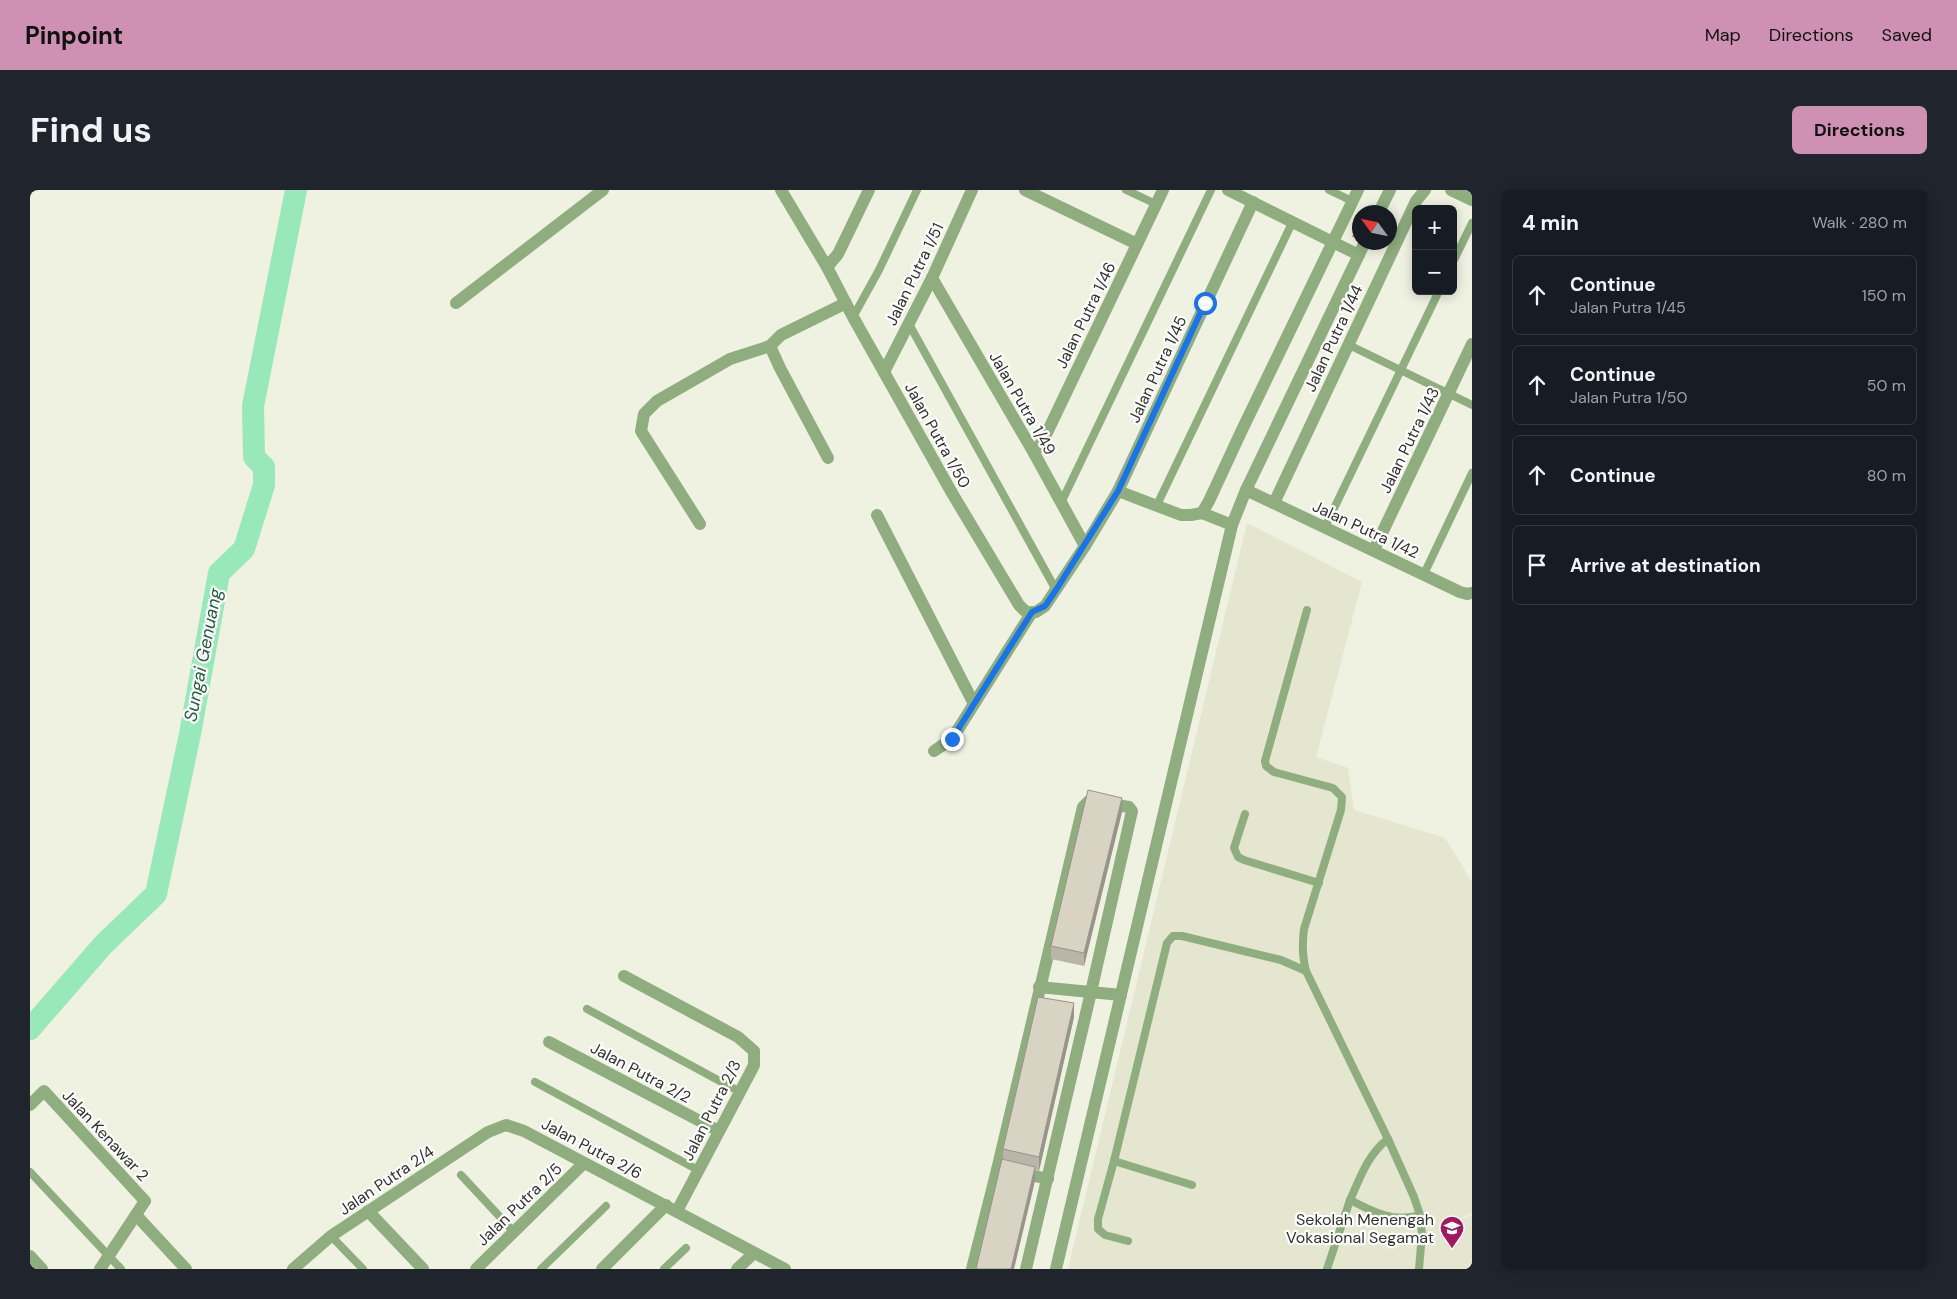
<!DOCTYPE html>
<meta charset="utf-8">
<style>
body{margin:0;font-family:"DM Sans",sans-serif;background:#20242c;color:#f1f3f6}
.controls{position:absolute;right:15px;top:15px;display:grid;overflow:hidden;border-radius:8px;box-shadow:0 2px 12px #0003}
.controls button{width:45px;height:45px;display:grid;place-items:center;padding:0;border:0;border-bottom:1px solid #363941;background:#171b24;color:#f1f3f6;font:25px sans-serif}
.compass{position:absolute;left:1322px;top:15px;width:45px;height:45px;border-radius:50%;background:#171b24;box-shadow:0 2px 12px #0003;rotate:303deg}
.stop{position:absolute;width:15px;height:15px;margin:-11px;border:4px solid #1a73e8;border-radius:50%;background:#fff}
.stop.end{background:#1a73e8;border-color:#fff;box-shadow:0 1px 5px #0008}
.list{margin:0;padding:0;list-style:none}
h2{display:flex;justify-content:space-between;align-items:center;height:65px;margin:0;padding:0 20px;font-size:21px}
h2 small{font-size:16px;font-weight:400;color:#9ea1a6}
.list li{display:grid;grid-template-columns:32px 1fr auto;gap:15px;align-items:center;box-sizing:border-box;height:80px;margin:0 10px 10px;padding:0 10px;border:1px solid #363941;border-radius:8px}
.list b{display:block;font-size:19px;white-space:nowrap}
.list p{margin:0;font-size:16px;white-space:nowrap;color:#9ea1a6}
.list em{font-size:16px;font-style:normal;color:#9ea1a6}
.icon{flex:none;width:28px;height:28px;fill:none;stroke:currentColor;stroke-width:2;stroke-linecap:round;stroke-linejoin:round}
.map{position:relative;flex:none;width:1442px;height:1079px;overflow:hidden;border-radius:8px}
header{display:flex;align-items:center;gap:30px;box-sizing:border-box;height:70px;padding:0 25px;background:#ce91b3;color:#111}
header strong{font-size:24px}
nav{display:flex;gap:28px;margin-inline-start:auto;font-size:18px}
.intro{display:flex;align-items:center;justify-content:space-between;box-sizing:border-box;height:120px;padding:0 30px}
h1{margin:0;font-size:35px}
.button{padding:12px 22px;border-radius:8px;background:#ce91b3;color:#111;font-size:18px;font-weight:700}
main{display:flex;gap:30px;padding:0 30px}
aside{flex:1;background:#171b24;border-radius:8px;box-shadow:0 2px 12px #0003}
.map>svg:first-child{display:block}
</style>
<header>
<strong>Pinpoint</strong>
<nav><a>Map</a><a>Directions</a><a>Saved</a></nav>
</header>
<div class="intro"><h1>Find us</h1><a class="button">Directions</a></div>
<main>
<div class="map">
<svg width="1442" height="1079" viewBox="0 0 1442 1079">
<rect width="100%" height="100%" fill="#eff1e1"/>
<polygon fill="#e4e6cf" points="1217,333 1332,392 1286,567 1318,578 1324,620 1415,648 1442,692 1442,1023 1418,1033 1442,1025 1442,1079 1038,1079"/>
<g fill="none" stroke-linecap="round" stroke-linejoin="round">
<polyline stroke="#99e8ba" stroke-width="22" points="0,839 73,755 126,704 160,544 189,383 214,359 234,295 234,277 224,267 223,216 266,0"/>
<polyline stroke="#9ea094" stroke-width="2.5" stroke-dasharray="2.5 2.5" stroke-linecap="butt" points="1323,47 1330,33"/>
<g stroke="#8fad7f" stroke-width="8">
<polyline points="1096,0 1126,14"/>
<polyline points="1299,0 1322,11"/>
<polyline points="1423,72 1442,33"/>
<polyline points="823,127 849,80 887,0"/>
<polyline points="879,134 1026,400"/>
<polyline points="1319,155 1442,215"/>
<polyline points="1031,313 1181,0"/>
<polyline points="1126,317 1263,31"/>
<polyline points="1295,337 1409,101"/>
<polyline points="1394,384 1442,283"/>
<path d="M1277,420L1235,571L1236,576L1244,582L1303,598L1312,607L1311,620L1274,739C1272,754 1272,766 1276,781L1358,949L1384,1007L1390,1025L1392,1044L1389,1079"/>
<polyline points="1215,624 1204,658 1208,667 1214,670 1289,693"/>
<polyline points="557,819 710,902"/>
<polyline points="505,892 668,980"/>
<path d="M1358,949C1338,964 1330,988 1320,1010C1343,1022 1364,1033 1390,1025"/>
<polyline points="1084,971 1162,995"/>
<polyline points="0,982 91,1079"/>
<polyline points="431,985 484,1042"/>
<polyline points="301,1046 333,1079"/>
<polyline points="1098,1051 1075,1045 1068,1039 1068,1029 1084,971 1137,753 1143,746 1152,746 1251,770 1276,781"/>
<polyline points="511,1079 576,1016"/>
<polyline points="634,1079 656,1058"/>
<polyline points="1297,1079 1320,1010"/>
</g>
<g stroke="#8fad7f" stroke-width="12">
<polyline points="751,0 797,77 823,127 922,303 989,415 994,420 999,423 1006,422 1015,416 1055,356 1088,301 1223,12"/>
<polyline points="995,0 1107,54"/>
<polyline points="1198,0 1329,65"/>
<polyline points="1421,0 1442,10"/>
<polyline points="797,77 808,64 839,0"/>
<polyline points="902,88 1004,263 1055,356"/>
<polyline points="426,113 573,0"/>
<polyline points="854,182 902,88 942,0"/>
<polyline points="1004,263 1014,249 1133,0"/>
<polyline points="798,268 750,178 740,156 751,145 816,113"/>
<polyline points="1216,300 1430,402 1437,404 1442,403"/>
<polyline points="1088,301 1151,325 1161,325 1172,323 1202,335"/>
<polyline points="1244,313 1386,11 1395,0"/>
<polyline points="1172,323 1179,311 1211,242 1328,0"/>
<polyline points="847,325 944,514"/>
<polyline points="670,334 611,241 614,224 627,211 700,169 740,156"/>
<polyline points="1344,360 1442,154"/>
<polyline points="904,561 922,549 1002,422"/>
<polyline points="594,786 708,847 724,861 724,875 720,883 647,1021"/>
<polyline points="1009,797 1091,805"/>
<polyline points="519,852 689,941"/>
<polyline points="0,915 14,901 115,1011 70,1079"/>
<polyline points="967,980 1053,617 1059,611 1099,617 1102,621 1061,802 996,1079"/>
<polyline points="338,1021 393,1079"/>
<polyline points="106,1025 156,1079"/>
<polyline points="0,1066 12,1079"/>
<polyline points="263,1079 301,1046 458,942 476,935 494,941 755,1079"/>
<polyline points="446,1079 554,973"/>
<polyline points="572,1079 636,1015"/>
<polyline points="707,1079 724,1063"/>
<polyline points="942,1079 967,980 970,978 1018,989"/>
</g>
<g stroke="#8fad7f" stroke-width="12">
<polyline points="1349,22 1360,0"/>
<polyline points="1026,1079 1202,335 1216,300 1335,52"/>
</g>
</g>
<g fill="#bbb5a9">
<polygon points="1092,622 1054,776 1021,769 1021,756"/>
<polygon points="1044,827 1009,981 1005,980 1005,991 973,969 973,959"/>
</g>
<g fill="#989489">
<polygon points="1092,608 1092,622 1054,776 1054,763"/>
<polygon points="1044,813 1044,827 1009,981 1009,967"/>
<polygon points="1005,977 1005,991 984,1079 981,1079"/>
</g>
<g fill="#d9d3c4" stroke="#989489">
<polygon points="1058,600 1092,608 1054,763 1021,756"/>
<polygon points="1008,807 1044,813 1009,967 973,959"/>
<polygon points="972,969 1005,977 981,1079 946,1079"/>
</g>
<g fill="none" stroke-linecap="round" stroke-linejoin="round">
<polyline stroke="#1a73e8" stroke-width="6" points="922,549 1002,422 1015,416 1026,400 1088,301 1175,113"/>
</g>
<defs>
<symbol id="school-pin" viewBox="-11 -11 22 30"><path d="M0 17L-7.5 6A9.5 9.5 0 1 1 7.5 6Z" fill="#a31961" stroke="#fff"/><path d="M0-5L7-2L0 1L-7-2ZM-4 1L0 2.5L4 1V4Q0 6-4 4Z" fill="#fff"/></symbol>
</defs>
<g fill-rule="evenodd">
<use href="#school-pin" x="1408" y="1024" width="28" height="38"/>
</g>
<g text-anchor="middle" stroke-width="4.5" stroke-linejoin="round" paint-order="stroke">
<g font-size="16" fill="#32332d" stroke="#fff">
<text transform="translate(884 84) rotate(-64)" y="6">Jalan Putra 1/51</text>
<text transform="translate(1055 125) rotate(-64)" y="6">Jalan Putra 1/46</text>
<text transform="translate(1303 148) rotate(-65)" y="6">Jalan Putra 1/44</text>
<text transform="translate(1127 179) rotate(-65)" y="6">Jalan Putra 1/45</text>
<text transform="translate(993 213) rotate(60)" y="6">Jalan Putra 1/49</text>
<text transform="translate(908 245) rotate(61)" y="6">Jalan Putra 1/50</text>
<text transform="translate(1379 250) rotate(-64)" y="6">Jalan Putra 1/43</text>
<text transform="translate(1336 339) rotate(25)" y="6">Jalan Putra 1/42</text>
<text transform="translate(611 882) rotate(28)" y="6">Jalan Putra 2/2</text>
<text transform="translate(681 920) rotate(-63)" y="6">Jalan Putra 2/3</text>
<text transform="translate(76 945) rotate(47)" y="6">Jalan Kenawar 2</text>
<text transform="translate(562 958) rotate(28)" y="6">Jalan Putra 2/6</text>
<text transform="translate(356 990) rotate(-34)" y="6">Jalan Putra 2/4</text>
<text transform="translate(489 1014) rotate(-44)" y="6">Jalan Putra 2/5</text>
</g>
<g font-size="16" fill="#32332d" stroke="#fff" text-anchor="end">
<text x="1404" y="1035">Sekolah Menengah<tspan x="1404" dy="18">Vokasional Segamat</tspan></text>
</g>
<g font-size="18" font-style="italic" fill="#235d3f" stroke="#fff">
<text transform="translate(173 465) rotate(-79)" y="6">Sungai Genuang</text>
</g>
</g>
</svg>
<div class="controls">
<button>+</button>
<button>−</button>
</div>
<svg class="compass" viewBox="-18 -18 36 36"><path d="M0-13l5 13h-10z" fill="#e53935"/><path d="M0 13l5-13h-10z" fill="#9ea1a6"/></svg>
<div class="stop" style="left:1175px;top:113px"></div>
<div class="stop end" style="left:922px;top:549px"></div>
</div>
<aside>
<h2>4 min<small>Walk · 280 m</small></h2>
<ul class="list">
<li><svg class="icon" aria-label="ahead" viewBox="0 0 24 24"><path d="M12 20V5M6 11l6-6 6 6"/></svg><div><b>Continue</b><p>Jalan Putra 1/45</p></div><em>150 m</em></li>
<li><svg class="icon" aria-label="ahead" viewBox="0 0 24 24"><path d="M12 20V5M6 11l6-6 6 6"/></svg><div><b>Continue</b><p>Jalan Putra 1/50</p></div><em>50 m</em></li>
<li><svg class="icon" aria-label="ahead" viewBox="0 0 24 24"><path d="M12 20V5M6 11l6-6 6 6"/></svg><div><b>Continue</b></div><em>80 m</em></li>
<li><svg class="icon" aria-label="arrive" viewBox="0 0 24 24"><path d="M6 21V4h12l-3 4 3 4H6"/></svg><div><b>Arrive at destination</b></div></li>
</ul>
</aside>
</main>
